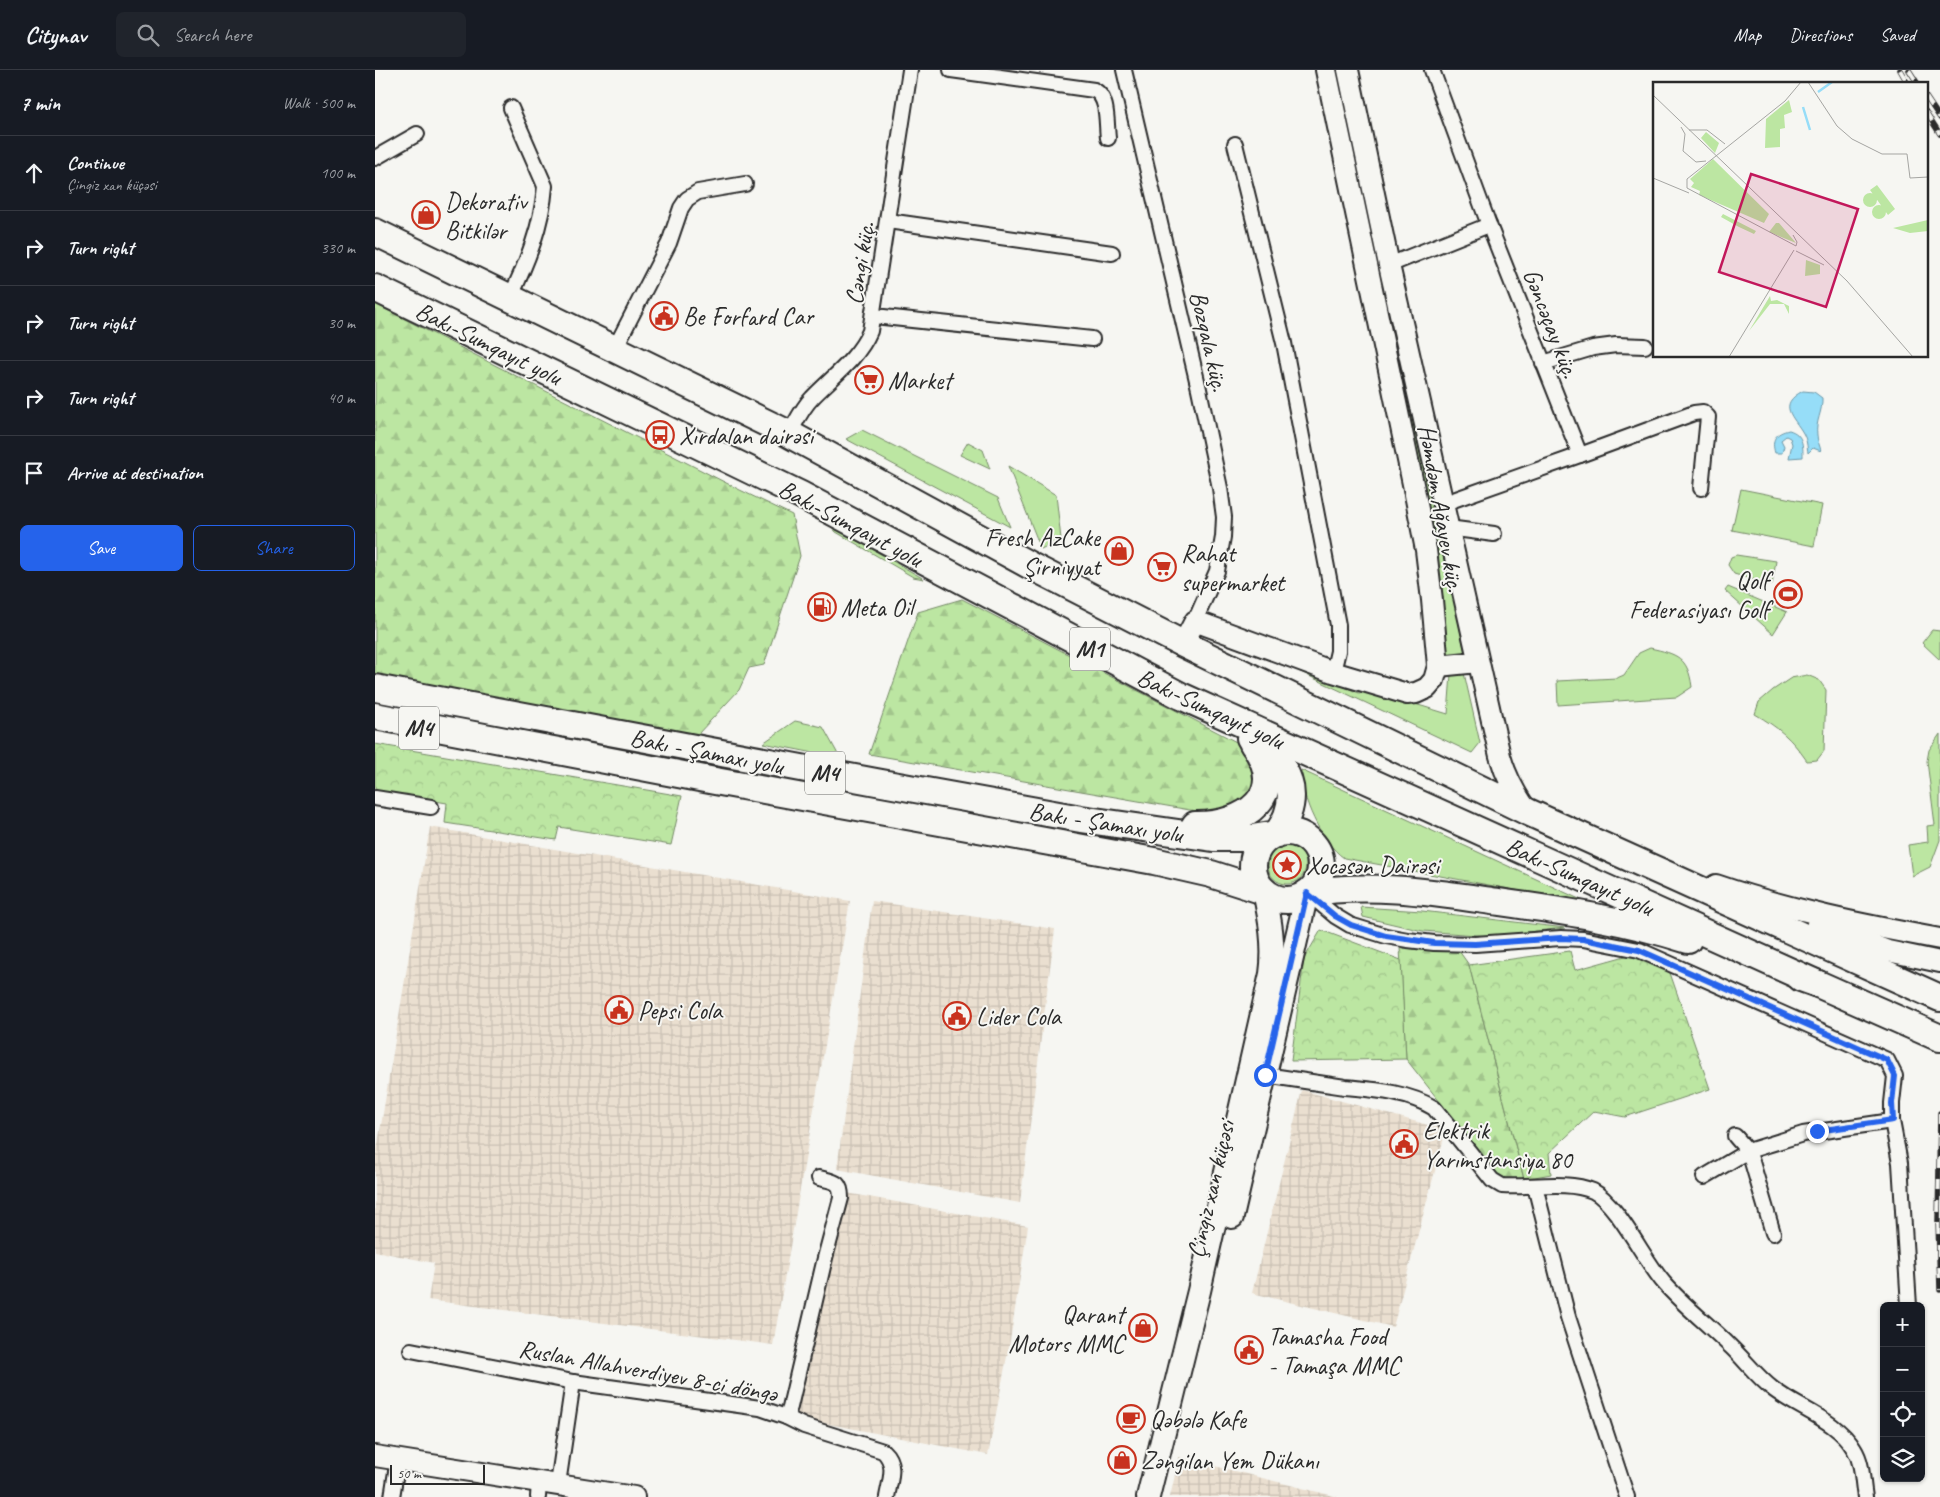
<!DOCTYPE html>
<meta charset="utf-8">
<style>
body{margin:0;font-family:Caveat,sans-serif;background:#20242c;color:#f1f3f6}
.controls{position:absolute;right:15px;bottom:15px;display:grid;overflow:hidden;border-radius:8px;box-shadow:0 1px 4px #0004}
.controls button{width:45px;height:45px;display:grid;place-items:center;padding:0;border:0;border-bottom:1px solid #363941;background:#171b24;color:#f1f3f6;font:25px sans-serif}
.scale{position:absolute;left:15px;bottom:12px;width:95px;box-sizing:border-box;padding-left:5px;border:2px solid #2b2b2b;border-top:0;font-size:14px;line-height:18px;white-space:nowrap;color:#2b2b2b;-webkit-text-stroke:4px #f6f6f2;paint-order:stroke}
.stop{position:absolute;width:15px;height:15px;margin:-11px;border:4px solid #2563eb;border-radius:50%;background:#fff}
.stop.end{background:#2563eb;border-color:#fff;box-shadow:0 1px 5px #0008}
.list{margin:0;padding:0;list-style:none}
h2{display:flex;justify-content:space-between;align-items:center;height:65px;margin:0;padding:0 20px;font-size:21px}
h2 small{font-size:16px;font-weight:400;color:#9ea1a6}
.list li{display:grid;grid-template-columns:32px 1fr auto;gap:15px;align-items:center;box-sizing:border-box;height:75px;padding:0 20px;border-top:1px solid #363941}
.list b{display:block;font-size:19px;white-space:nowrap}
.list p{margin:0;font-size:16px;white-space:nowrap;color:#9ea1a6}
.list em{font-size:16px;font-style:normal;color:#9ea1a6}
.actions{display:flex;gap:10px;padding:15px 20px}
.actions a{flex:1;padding:11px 0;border:1px solid #2563eb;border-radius:8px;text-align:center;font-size:18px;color:#2563eb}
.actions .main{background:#2563eb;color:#fff}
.icon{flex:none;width:28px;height:28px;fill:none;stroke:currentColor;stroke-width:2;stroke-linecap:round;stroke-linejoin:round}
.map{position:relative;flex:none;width:1565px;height:1427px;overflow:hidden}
header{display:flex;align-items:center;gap:30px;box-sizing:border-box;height:70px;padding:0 25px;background:#171b24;border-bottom:1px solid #363941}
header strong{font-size:24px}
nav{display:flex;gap:28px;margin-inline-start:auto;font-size:18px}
.search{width:350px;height:45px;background:#20242c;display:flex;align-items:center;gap:12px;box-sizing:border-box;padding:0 18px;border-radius:8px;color:#9ea1a6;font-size:19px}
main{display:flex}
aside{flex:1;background:#171b24}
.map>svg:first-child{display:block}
</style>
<header>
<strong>Citynav</strong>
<div class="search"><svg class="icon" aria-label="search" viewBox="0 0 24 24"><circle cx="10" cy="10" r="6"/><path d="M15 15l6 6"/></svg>Search here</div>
<nav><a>Map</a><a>Directions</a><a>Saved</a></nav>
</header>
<main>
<aside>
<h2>7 min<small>Walk · 500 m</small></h2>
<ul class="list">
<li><svg class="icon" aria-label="ahead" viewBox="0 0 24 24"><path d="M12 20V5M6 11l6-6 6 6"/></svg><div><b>Continue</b><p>Çingiz xan küçəsi</p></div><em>100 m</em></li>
<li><svg class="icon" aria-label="right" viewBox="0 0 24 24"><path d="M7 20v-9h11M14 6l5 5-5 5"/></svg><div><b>Turn right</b></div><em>330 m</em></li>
<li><svg class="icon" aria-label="right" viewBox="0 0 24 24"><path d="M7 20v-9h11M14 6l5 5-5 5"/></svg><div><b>Turn right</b></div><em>30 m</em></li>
<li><svg class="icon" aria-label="right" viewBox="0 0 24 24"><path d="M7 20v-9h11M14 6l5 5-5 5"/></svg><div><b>Turn right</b></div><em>40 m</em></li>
<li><svg class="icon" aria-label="arrive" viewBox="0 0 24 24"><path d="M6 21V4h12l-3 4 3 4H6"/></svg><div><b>Arrive at destination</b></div></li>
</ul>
<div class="actions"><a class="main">Save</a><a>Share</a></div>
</aside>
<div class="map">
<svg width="1565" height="1427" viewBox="0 0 1565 1427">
<defs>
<pattern id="industrial-grid" width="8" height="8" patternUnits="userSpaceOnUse" patternTransform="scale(1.25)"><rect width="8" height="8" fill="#eadfd0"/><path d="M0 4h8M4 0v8" fill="none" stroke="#c9c0b3"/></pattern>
<pattern id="forest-firs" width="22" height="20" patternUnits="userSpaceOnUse" patternTransform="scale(1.25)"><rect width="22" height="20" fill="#bce6a2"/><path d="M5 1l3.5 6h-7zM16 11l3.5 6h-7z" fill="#a2c58c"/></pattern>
<pattern id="park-crowns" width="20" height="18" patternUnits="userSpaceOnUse" patternTransform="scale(1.25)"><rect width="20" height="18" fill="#bce6a2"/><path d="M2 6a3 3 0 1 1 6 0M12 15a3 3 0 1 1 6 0" fill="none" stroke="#a2c58c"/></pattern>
</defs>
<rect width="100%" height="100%" fill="#f6f6f2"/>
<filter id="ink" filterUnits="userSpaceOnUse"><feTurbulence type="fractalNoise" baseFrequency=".02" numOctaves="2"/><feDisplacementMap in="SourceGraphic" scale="10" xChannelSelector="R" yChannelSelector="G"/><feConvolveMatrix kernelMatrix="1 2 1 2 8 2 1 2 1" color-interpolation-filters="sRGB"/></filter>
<g filter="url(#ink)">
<g fill="url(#industrial-grid)">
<polygon points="55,757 475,831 398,1275 53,1230 59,1193 0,1181 0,1092"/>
<polygon points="497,831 680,859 645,1133 462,1099"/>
<polygon points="927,1020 1071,1060 1018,1257 877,1223"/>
<polygon points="472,1123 653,1156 635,1271 613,1385 418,1347"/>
<polygon points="804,1387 963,1427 795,1427"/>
</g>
<g fill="#bce6a2" stroke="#748866">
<polygon points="958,0 968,0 1091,588 1071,589"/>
<polygon points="487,360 623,428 635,457 471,369"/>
<polygon points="593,372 608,380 615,399 585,385"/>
<polygon points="633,396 681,425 686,469 666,479"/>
<polygon points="1366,419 1447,435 1439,476 1357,460"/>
<polygon points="455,455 549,509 538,507 461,462"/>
<polygon points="1361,485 1401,491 1397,515 1359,504 1353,495 1356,487"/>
<polygon points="1353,517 1412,542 1398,564 1350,521"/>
<polygon points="1557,560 1565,561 1565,590 1547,573"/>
<polygon points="862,572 984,623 997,621 1073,644 1076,604 1089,603 1105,673 1097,683"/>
<path d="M1275,578C1302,584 1313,587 1317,617L1302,627L1183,635L1182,611L1242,608L1249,605L1264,583Z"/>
<path d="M1432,605L1444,610L1451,620L1449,681L1442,690L1432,691C1416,668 1404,658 1380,644L1384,632L1398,620L1416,608Z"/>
<polygon points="420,651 448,657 465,688 388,673"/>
<polygon points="1565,664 1565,770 1555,797 1537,806 1533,775 1553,772 1552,756 1560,755 1552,691 1554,680"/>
<path d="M926,700L1215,834L969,788C946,772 926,728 926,700Z"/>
<circle cx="912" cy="795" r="19"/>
<polygon points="986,837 1047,841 1190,858 1115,866 1048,861 988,847"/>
</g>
<g fill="url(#forest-firs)" stroke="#748866">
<polygon points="0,234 365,420 417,445 425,486 389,595 374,598 364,620 322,665 0,610"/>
<polygon points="587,529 869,676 884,712 868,735 832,743 494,684 543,542"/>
<polygon points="1025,878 1084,881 1094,895 1149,1109 1125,1108 1031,989"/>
</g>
<g fill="url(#park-crowns)" stroke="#748866">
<polygon points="0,674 307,726 296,775 184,757 181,770 70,753 72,733 0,721"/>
<polygon points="946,860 1026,890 1031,989 916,991 929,889"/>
<polygon points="1195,881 1200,900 1261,883 1294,900 1335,1019 1250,1047 1219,1041 1174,1083 1176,1104 1149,1109 1094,895"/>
</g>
<g fill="#96ddf8" stroke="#6b96a6">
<path d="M1428,321L1439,322L1447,328C1448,341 1440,352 1442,365C1442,370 1445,376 1446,381L1438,378L1433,383C1432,376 1432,370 1428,363C1419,347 1401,335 1428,321Z"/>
<path d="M1414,360C1428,364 1428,375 1428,387L1414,388L1417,374L1415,368L1411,366L1406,370L1409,376L1407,383H1400C1396,370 1400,363 1414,360Z"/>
</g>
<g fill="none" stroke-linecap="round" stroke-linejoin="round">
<defs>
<g id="street">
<path d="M576,0L719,20C734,27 731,53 733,68"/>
<polyline points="749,0 824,319 845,418 849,447 848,467 842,501 820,551"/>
<polyline points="1057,0 1114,155 1205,385 1067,434"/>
<polyline points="860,74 909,273 963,555 963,581 958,602"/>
<polyline points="0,88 42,64"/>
<polyline points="513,151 737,183"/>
<polyline points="1014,195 1114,155"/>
<path d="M135,228C152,192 167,156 170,116L136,38"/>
<polyline points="499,246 717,269"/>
<polyline points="240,278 294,173 306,138 312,129 323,122 370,114"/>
<polyline points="1168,293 1218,278 1241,275 1270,276"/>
<path d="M414,364C421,352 427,338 437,328C457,307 483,289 495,261L535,0"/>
<polyline points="1205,385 1319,343 1328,342 1333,347 1326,418"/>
<polyline points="1073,458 1119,464"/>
<polyline points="0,728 56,737"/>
<polyline points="933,823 960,846 975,855 1011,866 1033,870 1059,873 1100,874 1186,868 1208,869 1264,880 1512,990 1520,1006 1517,1033 1517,1051 1428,1064 1373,1081 1329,1107"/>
<path d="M890,1005C917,1009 943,1013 970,1017C1001,1020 1032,1022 1059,1038L1117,1110L1127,1116C1155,1118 1192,1110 1218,1121C1242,1133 1269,1190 1289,1213C1309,1236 1334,1255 1355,1276C1370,1290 1382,1307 1398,1319C1424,1339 1462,1350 1479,1379C1488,1393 1487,1411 1490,1427"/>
<polyline points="1517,1051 1525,1093 1534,1236"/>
<polyline points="1360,1066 1373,1081 1377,1092 1398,1163"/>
<polyline points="1160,1116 1193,1247 1252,1427"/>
<path d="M36,1280L198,1312L385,1338L411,1347L429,1356L508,1381C522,1394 515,1410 512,1427"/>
<path d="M411,1347L415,1337L450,1188L466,1128C466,1111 460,1112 444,1108"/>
<polyline points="183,1414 198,1312"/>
<polyline points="17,1427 23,1389"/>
<polyline points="163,1427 164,1412"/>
</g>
<g id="secondary">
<path d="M973,0L1014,195L1125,686C1131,707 1140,724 1153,742"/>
<polyline points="808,574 820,551 958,602 1032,624 1041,623 1052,618 1059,610 1063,596 1057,530 1051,480 1038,414 951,0"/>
<polyline points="1063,596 1103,592"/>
<path d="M1341,815C1414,840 1489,855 1565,869"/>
<polyline points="1442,854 1513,881 1565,892"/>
<polyline points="0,1386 259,1427"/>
</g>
<g id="primary">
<polyline points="857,1147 932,823"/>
<path d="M773,1427L824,1221L896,904C900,875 895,849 889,821"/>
</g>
<g id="highway">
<polyline points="0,162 414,364 656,496 808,574 1153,742 1565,928"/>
<polyline points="0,218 426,425 806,626 1443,914"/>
<path d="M0,618L501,712L706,749L838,768H877L902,764C930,724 913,691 875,668"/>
<polyline points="0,646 340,711 779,791 836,804 889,821"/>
<path d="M820,755C870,756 916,724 878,674"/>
<circle cx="912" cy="796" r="34"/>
<path d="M932,823C996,812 1061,823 1124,832C1188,841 1252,850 1313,870"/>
<polyline points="1426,908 1443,914 1565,968"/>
</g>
</defs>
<use href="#street" stroke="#2b2b2b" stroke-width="18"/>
<use href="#secondary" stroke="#2b2b2b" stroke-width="24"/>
<use href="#primary" stroke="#2b2b2b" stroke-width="26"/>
<use href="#highway" stroke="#2b2b2b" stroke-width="30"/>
<use href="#street" stroke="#f6f6f2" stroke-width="14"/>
<use href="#secondary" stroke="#f6f6f2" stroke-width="20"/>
<use href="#primary" stroke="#f6f6f2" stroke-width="22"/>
<use href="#highway" stroke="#f6f6f2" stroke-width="26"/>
<defs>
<g id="rail">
<polyline points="1525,0 1533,14"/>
<polyline points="1534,0 1543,14"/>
<polyline points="1551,27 1565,48"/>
<polyline points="1551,42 1565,64"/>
<polyline points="1565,1043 1563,1151 1565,1220"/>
</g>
</defs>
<use href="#rail" stroke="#2b2b2b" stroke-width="5.5"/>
<use href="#rail" stroke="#f6f6f2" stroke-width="4" stroke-dasharray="11" stroke-linecap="butt"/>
</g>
</g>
<g fill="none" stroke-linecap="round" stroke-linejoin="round" filter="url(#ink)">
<polyline stroke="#2563eb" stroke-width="6" points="890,1005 932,823 960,846 976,855 1011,866 1059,873 1100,874 1186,868 1208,869 1264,880 1512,990 1520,1006 1517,1033 1518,1050 1442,1061"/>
</g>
<defs>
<symbol id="shop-ring" viewBox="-11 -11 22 22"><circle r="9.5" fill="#f6f6f2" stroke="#c8321e" stroke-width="1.5"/><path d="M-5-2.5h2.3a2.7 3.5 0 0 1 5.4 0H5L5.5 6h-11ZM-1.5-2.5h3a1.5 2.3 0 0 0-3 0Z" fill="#c8321e"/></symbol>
<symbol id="civic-ring" viewBox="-11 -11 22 22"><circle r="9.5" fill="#f6f6f2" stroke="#c8321e" stroke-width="1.5"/><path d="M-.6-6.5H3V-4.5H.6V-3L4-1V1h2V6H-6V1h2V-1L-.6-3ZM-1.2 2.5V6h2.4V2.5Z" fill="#c8321e"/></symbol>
<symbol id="supermarket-ring" viewBox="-11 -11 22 22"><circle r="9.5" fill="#f6f6f2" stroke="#c8321e" stroke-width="1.5"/><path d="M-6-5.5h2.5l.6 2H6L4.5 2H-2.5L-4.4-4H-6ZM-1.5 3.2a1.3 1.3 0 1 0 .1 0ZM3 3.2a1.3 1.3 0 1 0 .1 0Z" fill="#c8321e"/></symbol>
<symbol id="bus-ring" viewBox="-11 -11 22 22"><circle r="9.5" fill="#f6f6f2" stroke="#c8321e" stroke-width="1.5"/><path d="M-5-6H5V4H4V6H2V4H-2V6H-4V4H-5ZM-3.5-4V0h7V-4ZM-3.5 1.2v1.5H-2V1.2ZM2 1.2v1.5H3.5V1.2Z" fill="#c8321e"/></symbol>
<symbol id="stadium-ring" viewBox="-11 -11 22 22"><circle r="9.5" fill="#f6f6f2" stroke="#c8321e" stroke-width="1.5"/><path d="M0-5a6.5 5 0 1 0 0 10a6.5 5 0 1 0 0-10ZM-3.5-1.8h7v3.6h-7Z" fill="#c8321e"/></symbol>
<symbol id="fuel-ring" viewBox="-11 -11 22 22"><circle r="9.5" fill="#f6f6f2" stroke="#c8321e" stroke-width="1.5"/><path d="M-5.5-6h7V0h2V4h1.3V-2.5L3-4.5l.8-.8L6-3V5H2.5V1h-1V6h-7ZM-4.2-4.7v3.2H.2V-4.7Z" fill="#c8321e"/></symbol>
<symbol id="sight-ring" viewBox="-11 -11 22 22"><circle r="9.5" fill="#f6f6f2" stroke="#c8321e" stroke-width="1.5"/><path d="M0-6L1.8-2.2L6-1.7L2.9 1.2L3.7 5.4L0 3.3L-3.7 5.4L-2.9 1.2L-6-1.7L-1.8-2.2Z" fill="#c8321e"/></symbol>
<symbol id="cafe-ring" viewBox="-11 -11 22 22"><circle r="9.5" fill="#f6f6f2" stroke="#c8321e" stroke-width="1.5"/><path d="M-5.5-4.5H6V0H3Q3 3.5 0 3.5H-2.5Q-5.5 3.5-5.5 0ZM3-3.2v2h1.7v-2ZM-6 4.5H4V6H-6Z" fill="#c8321e"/></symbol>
</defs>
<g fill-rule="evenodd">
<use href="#shop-ring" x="35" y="129" width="32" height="32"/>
<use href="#civic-ring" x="273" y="230" width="32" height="32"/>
<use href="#supermarket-ring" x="478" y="294" width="32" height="32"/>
<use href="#bus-ring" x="269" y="349" width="32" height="32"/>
<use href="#shop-ring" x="728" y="465" width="32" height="32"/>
<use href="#supermarket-ring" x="771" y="481" width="32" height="32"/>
<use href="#stadium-ring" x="1397" y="508" width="32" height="32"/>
<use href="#fuel-ring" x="431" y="521" width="32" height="32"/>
<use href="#sight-ring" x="896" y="779" width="32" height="32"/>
<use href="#civic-ring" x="228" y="924" width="32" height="32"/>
<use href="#civic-ring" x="566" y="930" width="32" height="32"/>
<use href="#civic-ring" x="1013" y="1058" width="32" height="32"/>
<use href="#shop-ring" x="752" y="1242" width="32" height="32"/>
<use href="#civic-ring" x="858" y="1264" width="32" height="32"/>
<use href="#cafe-ring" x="740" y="1333" width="32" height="32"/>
<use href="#shop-ring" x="731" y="1374" width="32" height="32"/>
</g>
<g text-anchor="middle" stroke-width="4" stroke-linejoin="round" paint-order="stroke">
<g fill="#f6f6f2" stroke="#686867" stroke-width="1">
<rect x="695" y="557.5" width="40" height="43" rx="4"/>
<rect x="24" y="636.5" width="40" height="43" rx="4"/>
<rect x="430" y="681.5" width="40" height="43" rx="4"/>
</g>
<g font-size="24" font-weight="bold" fill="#2b2b2b">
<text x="715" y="587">M1</text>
<text x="44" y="666">M4</text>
<text x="450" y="711">M4</text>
</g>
<g font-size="25" fill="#2b2b2b" stroke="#f6f6f2" text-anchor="start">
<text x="70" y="140">Dekorativ<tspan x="70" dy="29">Bitkilər</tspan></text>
<text x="308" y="255">Be Forfard Car</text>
<text x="513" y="319">Market</text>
<text x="304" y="374">Xırdalan dairəsi</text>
<text x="725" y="476" text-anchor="end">Fresh AzCake<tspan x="725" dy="29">Şirniyyat</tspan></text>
<text x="806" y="492">Rahat<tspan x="806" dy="29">supermarket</tspan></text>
<text x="1394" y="519" text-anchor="end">Qolf<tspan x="1394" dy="29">Federasiyası Golf</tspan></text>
<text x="466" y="546">Meta Oil</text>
<text x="931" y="804">Xocəsən Dairəsi</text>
<text x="263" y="949">Pepsi Cola</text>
<text x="601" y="955">Lider Cola</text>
<text x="1048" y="1069">Elektrik<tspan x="1048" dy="29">Yarımstansiya 80</tspan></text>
<text x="749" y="1253" text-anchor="end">Qarant<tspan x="749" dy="29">Motors MMC</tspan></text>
<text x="893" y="1275">Tamasha Food<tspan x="893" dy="29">- Tamaşa MMC</tspan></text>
<text x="775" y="1358">Qəbələ Kafe</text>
<text x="766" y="1399">Zəngilan Yem Dükanı</text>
</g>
<g font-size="25" fill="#2b2b2b" stroke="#f6f6f2">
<text transform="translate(484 193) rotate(-81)" y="9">Cəngi küç.</text>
<text transform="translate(1177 253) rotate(69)" y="9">Gəncəçay küç.</text>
<text transform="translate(835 271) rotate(77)" y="9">Bozqala küç.</text>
<text transform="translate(114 273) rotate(26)" y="9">Bakı-Sumqayıt yolu</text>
<text transform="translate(1067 438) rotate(80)" y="9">Həmdəm Ağayev küç.</text>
<text transform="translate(476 453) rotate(28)" y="9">Bakı-Sumqayıt yolu</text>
<text transform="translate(836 638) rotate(25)" y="9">Bakı-Sumqayıt yolu</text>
<text transform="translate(332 681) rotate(11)" y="9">Bakı - Şamaxı yolu</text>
<text transform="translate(731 752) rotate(9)" y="9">Bakı - Şamaxı yolu</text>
<text transform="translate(1205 806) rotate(24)" y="9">Bakı-Sumqayıt yolu</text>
<text transform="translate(835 1119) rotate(-77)" y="9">Çingiz xan küçəsi</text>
<text transform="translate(273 1300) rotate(10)" y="9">Ruslan Allahverdiyev 8-ci döngə</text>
</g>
</g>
<g transform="translate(1278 12)">
<rect width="275" height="275" fill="#f6f6f2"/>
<path d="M53,50L66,61L62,71L48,56ZM224,103L242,127L235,133L217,108ZM210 118a7 7 0 1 1 14 0a7 7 0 1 1-14 0ZM219 130a7 7 0 1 1 14 0a7 7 0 1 1-14 0ZM275,138V149L257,151L240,146Z" fill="#bce6a2"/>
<path d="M60,77L116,132L111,141L46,113L47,109L38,105L41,101L37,97ZM123,141H126L143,161L116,150ZM117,214L118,219L124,218L136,224V232L131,222H117L96,249Z" fill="#bce6a2"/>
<path d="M136,18L139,30L131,33L132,46L127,47V65L112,66L113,37Z" fill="#bce6a2"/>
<path d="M70,132L103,149L101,152L86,145L68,135ZM153,178L167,183V192L152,194Z" fill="#bce6a2"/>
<path fill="none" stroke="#96ddf8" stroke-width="2.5" d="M165,10L179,0M150,25L157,48"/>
<path fill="none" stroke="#a5a5a2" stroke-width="1" d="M155,0L184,44L199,57L229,72H254L257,96L275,95M0,13L194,199L260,275M28,45L32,52L30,69L43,80L53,79M36,48H54L72,62M73,66L132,19L148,0M73,66L34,97V106L143,164L144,160L140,153M0,96L36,111M143,169L171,183M76,275L141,168"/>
<path fill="#c2185b" fill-opacity="0.15" stroke="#c2185b" stroke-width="2.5" d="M98,92L205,127L173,225L66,190Z"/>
<rect width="275" height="275" fill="none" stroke="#2b2b2b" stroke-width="2.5"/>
</g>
</svg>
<div class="controls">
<button>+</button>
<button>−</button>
<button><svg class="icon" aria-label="locate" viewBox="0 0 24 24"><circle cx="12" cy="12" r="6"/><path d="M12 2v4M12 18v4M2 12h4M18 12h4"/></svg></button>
<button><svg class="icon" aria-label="layers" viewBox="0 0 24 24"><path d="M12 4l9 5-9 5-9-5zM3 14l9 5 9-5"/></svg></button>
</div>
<div class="scale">50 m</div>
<div class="stop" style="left:890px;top:1005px"></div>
<div class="stop end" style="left:1442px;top:1061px"></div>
</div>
</main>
